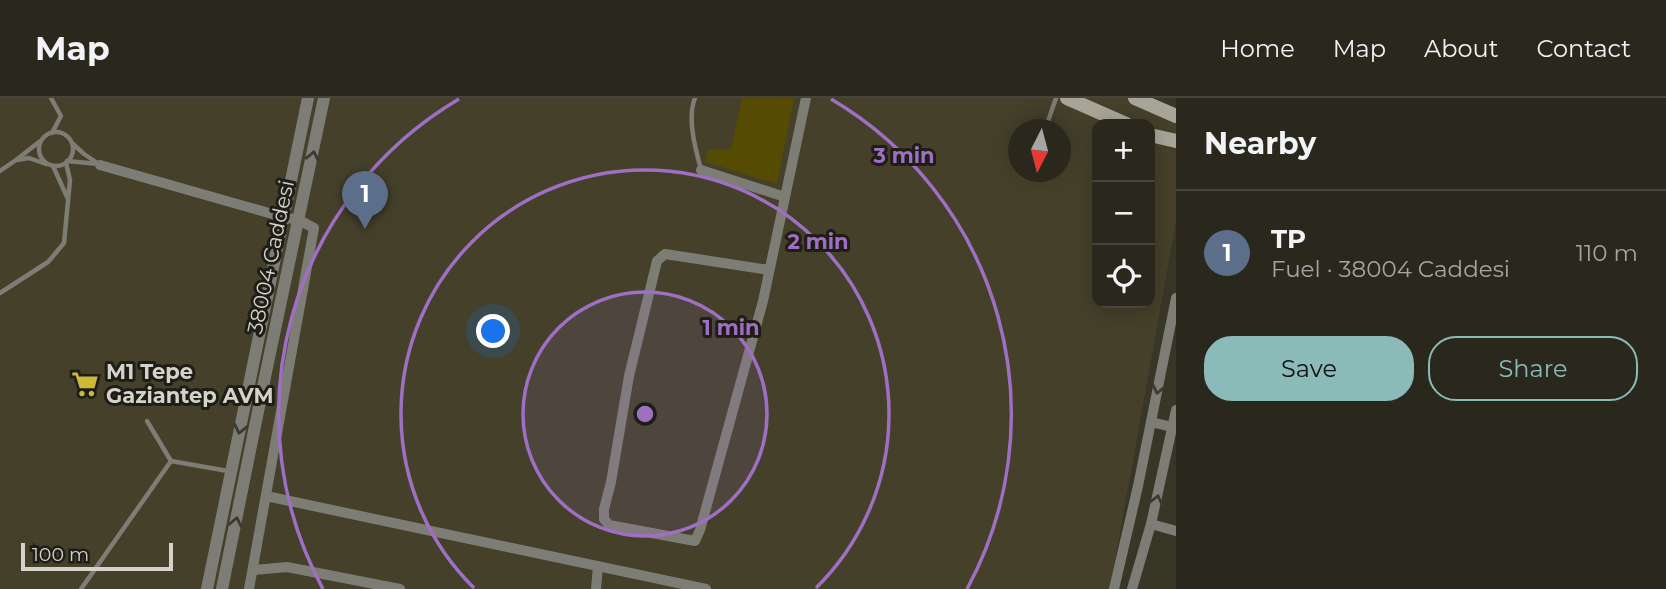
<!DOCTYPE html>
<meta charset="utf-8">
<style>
body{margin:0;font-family:Montserrat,sans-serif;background:#323025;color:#f1f3f6}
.controls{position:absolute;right:21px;top:21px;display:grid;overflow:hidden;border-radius:14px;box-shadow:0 4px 18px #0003}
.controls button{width:63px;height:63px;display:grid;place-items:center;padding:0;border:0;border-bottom:2px solid #46443b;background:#2a281c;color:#f1f3f6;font:35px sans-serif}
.compass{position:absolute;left:1008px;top:21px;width:63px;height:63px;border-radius:50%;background:#2a281c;box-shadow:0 4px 18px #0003;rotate:186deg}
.scale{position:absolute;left:21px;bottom:18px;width:152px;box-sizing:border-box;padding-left:7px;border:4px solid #d4d3c9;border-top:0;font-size:19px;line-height:24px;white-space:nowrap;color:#d4d3c9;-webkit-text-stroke:5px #1e1d16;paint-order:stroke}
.you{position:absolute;left:494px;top:234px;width:24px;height:24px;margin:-18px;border:5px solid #fff;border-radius:50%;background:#1a73e8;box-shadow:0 0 0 10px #1a73e833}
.badge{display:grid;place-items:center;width:46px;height:46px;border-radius:50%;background:#8bbbb9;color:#fff;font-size:23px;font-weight:700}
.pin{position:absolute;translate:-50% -58px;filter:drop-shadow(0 2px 4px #0008)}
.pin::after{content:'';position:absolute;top:37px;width:24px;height:21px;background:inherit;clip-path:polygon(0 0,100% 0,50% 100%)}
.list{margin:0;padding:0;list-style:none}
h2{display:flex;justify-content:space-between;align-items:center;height:91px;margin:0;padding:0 28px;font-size:30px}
h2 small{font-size:23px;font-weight:400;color:#a5a6a3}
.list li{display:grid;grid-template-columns:46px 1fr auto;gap:21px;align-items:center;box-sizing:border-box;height:126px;padding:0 28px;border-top:2px solid #46443b}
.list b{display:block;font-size:26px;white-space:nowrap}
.list p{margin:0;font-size:23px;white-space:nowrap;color:#a5a6a3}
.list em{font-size:23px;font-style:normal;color:#a5a6a3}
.actions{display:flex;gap:14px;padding:21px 28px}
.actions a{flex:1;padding:16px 0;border:2px solid #8bbbb9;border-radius:28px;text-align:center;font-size:24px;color:#8bbbb9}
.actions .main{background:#8bbbb9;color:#111}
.icon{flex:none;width:38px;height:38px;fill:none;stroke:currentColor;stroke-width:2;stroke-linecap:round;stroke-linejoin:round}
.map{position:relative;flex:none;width:1176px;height:491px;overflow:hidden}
header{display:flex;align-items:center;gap:42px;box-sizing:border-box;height:98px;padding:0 35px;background:#2a281c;border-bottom:2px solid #46443b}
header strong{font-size:33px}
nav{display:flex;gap:38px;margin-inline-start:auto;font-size:24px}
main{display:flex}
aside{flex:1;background:#2a281c}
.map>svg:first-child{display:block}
</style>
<header>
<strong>Map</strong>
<nav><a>Home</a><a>Map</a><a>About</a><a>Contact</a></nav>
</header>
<main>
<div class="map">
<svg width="1176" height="491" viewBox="0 0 1176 491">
<rect width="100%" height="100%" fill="#383626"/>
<path fill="#44402a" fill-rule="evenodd" d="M0,0H1149L1176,13V123L1110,491H0ZM1097,26H1150V205H1097ZM1018,32H1060V74H1018Z"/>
<polygon fill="#554b02" points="742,0 794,0 777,86 706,64 707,52 731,51"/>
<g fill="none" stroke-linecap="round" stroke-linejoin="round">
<g stroke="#7e7d75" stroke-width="4.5">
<polyline points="51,0 61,18 52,35"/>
<path d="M695,0C687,20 695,50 701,71"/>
<polyline points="1045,32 1056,0"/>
<circle cx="56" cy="51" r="17"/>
<polyline points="73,46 84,56 99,66"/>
<polyline points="17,62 29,60 46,66"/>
<polyline points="67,63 99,66"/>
<polyline points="53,68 68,101"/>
<polyline points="0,73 16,62 39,44"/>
<polyline points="1029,78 1030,74"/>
<polyline points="0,195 48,164 64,145 70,82 66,65"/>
<polyline points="147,323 171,363 228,373"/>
<polyline points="81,491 171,363"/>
</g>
<g stroke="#7e7d75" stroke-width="10">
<polyline points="100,67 283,119 299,122 314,130 249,491"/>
<polyline points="701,72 785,99"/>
<polyline points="769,172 665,156 657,163 629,278 611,384 604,411 604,421 609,427 695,443 700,432 763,203 806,0"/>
<polyline points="1151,324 1176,330"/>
<polyline points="266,398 706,491"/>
<polyline points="1151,426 1176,433"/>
<polyline points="253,472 287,469 400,491"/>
<polyline points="596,491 598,468"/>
<polyline points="1114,491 1138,388 1176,200"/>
<polyline points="1132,491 1151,426 1176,312"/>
</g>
<g stroke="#7e7d75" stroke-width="12">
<polyline points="207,491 308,0"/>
<polyline points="222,491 266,274 324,0"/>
</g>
<g stroke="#a7a598" stroke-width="14">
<polyline points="1067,0 1126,26"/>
<polyline points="1135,0 1176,18"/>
<polyline points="1150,37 1176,43"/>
</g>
</g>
<defs><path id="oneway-chevron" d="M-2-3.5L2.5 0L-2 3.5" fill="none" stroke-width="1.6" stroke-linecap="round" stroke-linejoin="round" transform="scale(1.75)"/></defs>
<g stroke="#3b3a32">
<use href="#oneway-chevron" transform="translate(313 58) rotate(-78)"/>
<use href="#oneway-chevron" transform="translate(1158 291) rotate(102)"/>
<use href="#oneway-chevron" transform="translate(240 331) rotate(102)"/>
<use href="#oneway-chevron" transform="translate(1157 402) rotate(-77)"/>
<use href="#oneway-chevron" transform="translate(236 424) rotate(-79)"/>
</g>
<circle cx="645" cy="316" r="122" fill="#9f6fc3" fill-opacity=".12"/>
<g fill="none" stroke="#9f6fc3" stroke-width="3.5">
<circle cx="645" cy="316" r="122"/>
<path d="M474 490A244 244 0 1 1 816 490"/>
<path d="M323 491A366 366 0 0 1 459 1M831 1A366 366 0 0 1 967 491"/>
</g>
<defs>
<symbol id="supermarket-bare" viewBox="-9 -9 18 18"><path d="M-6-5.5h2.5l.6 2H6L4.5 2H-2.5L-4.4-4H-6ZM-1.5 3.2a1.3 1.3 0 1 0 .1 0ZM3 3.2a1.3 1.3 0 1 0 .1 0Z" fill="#cdb938" stroke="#1e1d16" stroke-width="2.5" paint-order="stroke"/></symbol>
</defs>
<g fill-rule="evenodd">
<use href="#supermarket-bare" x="66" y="267" width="38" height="38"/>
</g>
<g text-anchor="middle" stroke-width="6" stroke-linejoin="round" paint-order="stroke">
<g font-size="21" fill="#d4d3c9" stroke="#1e1d16">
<text transform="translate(271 159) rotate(-78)" y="7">38004 Caddesi</text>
</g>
<g font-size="21" font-weight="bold" fill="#d4d3c9" stroke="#1e1d16" text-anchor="start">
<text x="106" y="281">M1 Tepe<tspan x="106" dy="24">Gaziantep AVM</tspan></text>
</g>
</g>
<circle cx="645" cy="316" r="10" fill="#9f6fc3" stroke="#1e1d16" stroke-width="3.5"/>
<g font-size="21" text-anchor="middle" font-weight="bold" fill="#9f6fc3" stroke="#1e1d16" stroke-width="6" stroke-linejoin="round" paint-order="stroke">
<text x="904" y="65">3 min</text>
<text x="818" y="151">2 min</text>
<text x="731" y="237">1 min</text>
</g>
</svg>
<div class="controls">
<button>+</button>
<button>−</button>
<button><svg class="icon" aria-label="locate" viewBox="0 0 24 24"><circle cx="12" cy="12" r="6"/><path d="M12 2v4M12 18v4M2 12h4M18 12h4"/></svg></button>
</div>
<svg class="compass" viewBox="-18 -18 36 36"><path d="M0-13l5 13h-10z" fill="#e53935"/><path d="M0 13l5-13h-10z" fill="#a5a6a3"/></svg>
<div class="scale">100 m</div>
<div class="you"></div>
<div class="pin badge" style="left:365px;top:131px;background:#5c6f8a">1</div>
</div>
<aside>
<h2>Nearby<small></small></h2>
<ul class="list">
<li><span class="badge" style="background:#5c6f8a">1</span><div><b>TP</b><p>Fuel · 38004 Caddesi</p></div><em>110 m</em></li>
</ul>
<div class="actions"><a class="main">Save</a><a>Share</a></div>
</aside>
</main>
